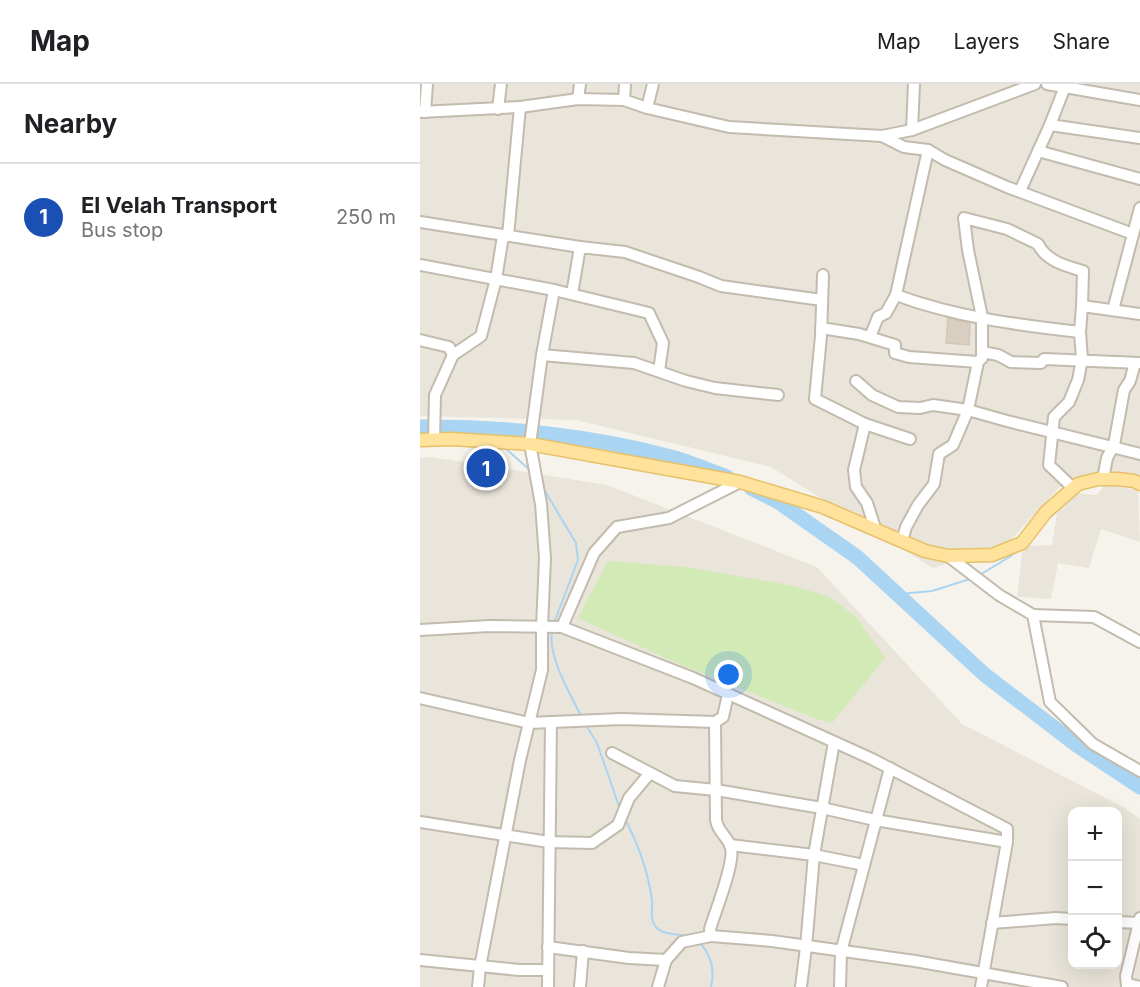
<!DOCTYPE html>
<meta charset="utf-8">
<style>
body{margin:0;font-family:Inter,sans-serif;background:#f2f2f2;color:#202124}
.controls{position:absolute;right:18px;bottom:18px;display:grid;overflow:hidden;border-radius:12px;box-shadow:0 6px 24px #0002}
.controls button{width:54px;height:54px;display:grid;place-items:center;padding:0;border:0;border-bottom:2px solid #e0e0e0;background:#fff;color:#202124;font:30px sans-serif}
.you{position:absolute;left:309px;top:591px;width:21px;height:21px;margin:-15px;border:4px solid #fff;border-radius:50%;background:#1a73e8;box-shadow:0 0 0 9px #1a73e833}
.badge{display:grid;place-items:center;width:39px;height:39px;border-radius:50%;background:#d93025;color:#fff;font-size:20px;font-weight:700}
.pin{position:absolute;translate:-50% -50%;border:3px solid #fff;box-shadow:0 2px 6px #0006}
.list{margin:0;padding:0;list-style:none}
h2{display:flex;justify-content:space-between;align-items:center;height:78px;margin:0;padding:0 24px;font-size:26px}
h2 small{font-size:20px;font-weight:400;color:#757577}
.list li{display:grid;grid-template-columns:39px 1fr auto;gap:18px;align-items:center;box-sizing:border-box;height:108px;padding:0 24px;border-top:2px solid #e0e0e0}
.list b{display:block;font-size:22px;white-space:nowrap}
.list p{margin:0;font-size:20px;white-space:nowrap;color:#757577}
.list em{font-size:20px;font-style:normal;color:#757577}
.icon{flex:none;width:33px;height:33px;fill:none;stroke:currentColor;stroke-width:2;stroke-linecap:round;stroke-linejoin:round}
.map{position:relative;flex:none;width:720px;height:903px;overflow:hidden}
header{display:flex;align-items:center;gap:36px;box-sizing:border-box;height:84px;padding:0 30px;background:#fff;border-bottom:2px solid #e0e0e0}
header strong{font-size:28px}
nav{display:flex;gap:33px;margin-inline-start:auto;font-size:21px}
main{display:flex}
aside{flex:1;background:#fff}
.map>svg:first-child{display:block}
</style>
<header>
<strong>Map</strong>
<nav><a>Map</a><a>Layers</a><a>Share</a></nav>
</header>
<main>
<aside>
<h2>Nearby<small></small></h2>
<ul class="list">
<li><span class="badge" style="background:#1a4fb4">1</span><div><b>El Velah Transport</b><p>Bus stop</p></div><em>250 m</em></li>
</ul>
</aside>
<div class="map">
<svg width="720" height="903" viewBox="0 0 720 903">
<rect width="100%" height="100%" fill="#f6f3ec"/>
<g fill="#eae5da" fill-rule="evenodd">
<polygon points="0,0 720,0 720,392 647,395 586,461 513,484 351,383 156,336 0,332"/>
<path d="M11,373L187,401L397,483L542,640L703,723L720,735V903H0V374ZM652,728H698V880H652Z"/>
<polygon points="686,400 718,407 720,458 681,445 669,484 638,479 631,515 597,513 603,462 632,461 638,423 644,423 653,409 677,411"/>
</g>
<polygon fill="#d2eab5" points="188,477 266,483 369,501 408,512 437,534 465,574 412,639 394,634 261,581 158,534"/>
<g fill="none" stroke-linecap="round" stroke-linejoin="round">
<g stroke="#a9d4f2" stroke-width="2">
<polyline points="60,346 71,353"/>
<polyline points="85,364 112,388"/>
<polyline points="122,402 156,459 158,476 134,539"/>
<polyline points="558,492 591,472 595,467"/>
<polyline points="479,510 512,507 550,495"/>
<path d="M132,547C127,572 151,611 162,634"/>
<polyline points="166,641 177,659 200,725"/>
<path d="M205,735C218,760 228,787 232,816C233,825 229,835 236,843C243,851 258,850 267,852"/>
<path d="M280,859C292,872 295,886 291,903"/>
</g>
<g stroke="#a9d4f2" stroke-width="15">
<path d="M0,343C83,342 175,352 255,374C272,379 290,387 307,393"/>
<polyline points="331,404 357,417 437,473 565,591 658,662 720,703"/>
</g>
</g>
<polygon fill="#d8cfc1" stroke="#d3c7b4" stroke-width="1.5" points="528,234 550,239 549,261 526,259"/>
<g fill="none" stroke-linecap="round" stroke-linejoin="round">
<defs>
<g id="minor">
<polyline points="627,0 720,16"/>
<polyline points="158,15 160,0"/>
<polyline points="204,16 205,0"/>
<polyline points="227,24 233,0"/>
<polyline points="78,25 81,0"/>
<polyline points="0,28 100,23 158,15 204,16 227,24 309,43 462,52 492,46 615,0"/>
<polyline points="5,28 7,0"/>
<polyline points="630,41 720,54"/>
<polyline points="492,46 494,0"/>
<polyline points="462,52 484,63 508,66 525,76 587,103 713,150"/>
<polyline points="618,67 720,95"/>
<polyline points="600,107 630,41 646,0"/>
<polyline points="0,138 160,163"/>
<polyline points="88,152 100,23"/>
<polyline points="0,181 134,206 229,229 243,259 239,287"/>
<polyline points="403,191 401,252 395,315 445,340 434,386 436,403 447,419 455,444"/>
<polyline points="152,210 160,163 205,168 279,193 301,202 402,216"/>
<path d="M476,211C535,233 598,241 660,248L662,222L720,230"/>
<polyline points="693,226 720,124"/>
<polyline points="401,244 439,250 475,261 475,269 489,273 558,278"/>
<polyline points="450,253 458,233 466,229 476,211 508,66"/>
<polyline points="0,256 29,263 33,271"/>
<polyline points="562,268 578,271 591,278 621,279 624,275 720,279"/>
<polyline points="122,271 214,279 266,297 295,304 358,311"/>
<polyline points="436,297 452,311 478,323 500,324 513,321 548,326 587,337 720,370"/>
<polyline points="445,340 490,355"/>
<polyline points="14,355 15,311 33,271 61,252 76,195 83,152"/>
<polyline points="683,395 687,374 694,361 704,306 710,297 715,279"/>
<polyline points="653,404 629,381 634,333 649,318 658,296 662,275 660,248"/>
<path d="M482,457L486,443L498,421L514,400L519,370L533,361L548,326L558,278L562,274V233L548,166L544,134L587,145L618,160C626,177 646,182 663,187L662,222"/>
<polyline points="528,472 579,511 613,531 630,618 673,660 720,687"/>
<polyline points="613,531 674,533 720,558"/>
<polyline points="142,543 174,469 197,443 249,434 320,398"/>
<polyline points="0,546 69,542 142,543 273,594 452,675 587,745 587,758 561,903"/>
<polyline points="0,614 109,639 201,635 295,638 303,633 308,610"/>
<path d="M295,638L296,736C298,749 308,752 311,764C315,779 295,828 290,845L291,852L352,857L495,877L642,903"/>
<polyline points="192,669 255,702 296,706 402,724 455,736 587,758"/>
<polyline points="0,738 129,758 172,759 198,741 209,714 230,689"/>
<polyline points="310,761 394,771 444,781"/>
<polyline points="698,838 720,839"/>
<polyline points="572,839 636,834 652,835"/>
<polyline points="128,863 209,874 246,876"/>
<polyline points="0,876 99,886 128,886"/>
<polyline points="707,900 720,903"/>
<polyline points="58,903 60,883 100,676 122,586 122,543 125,474 121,420 110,360 122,271 134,206"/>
<polyline points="128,903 131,638"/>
<polyline points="160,903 163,867"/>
<polyline points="238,903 246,876 262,858 291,852"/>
<polyline points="381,903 386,863 394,771 414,658"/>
<polyline points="420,903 421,868 470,684"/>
<polyline points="707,903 706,892 720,834"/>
</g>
<polyline id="major" points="0,356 32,355 110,360 320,398 403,423 505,467 528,472 572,471 602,459 626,428 658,400 678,395 698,395 714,397 720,400"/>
</defs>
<use href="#minor" stroke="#c2bbae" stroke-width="14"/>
<use href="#major" stroke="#e6c16a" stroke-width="15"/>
<use href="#minor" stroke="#fff" stroke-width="10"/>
<use href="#major" stroke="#ffe39c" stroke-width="12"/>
</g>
</svg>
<div class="controls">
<button>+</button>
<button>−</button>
<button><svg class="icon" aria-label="locate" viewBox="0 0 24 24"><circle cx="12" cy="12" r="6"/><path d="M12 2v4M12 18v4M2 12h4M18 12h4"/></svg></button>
</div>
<div class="you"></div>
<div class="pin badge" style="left:66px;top:384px;background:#1a4fb4">1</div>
</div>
</main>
